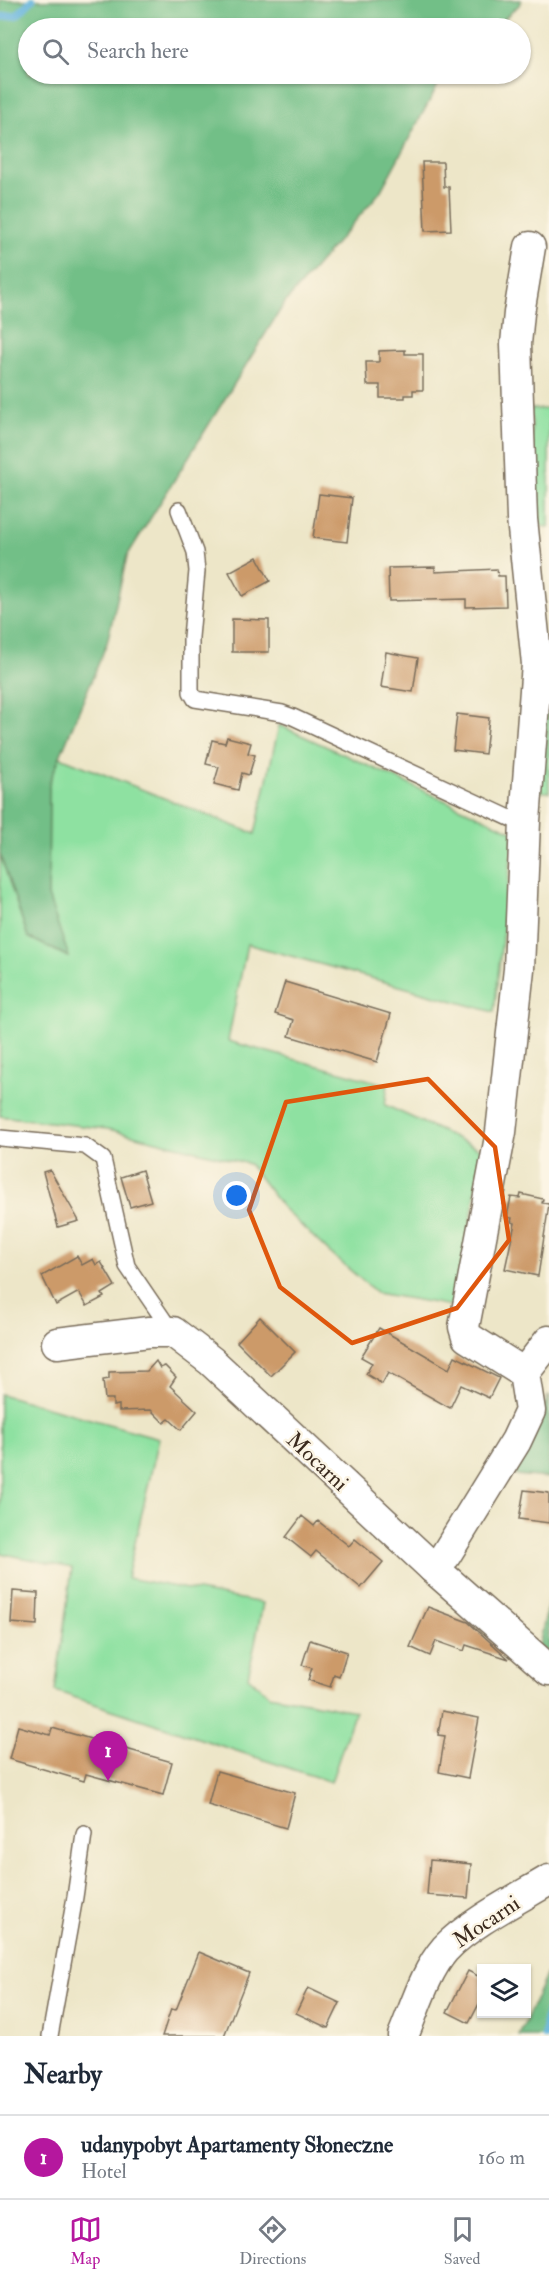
<!DOCTYPE html>
<meta charset="utf-8">
<style>
body{margin:0;font-family:"IM FELL Double Pica",serif;background:#f6f6f7;color:#1f2937}
.controls{position:absolute;right:18px;bottom:18px;display:grid;overflow:hidden;border-radius:0px;box-shadow:0 2px 4px #0004}
.controls button{width:54px;height:54px;display:grid;place-items:center;padding:0;border:0;border-bottom:2px solid #e0e1e3;background:#fff;color:#1f2937;font:30px sans-serif}
.you{position:absolute;left:237px;top:1196px;width:21px;height:21px;margin:-15px;border:4px solid #fff;border-radius:50%;background:#1a73e8;box-shadow:0 0 0 9px #1a73e833}
.badge{display:grid;place-items:center;width:39px;height:39px;border-radius:50%;background:#b5179e;color:#fff;font-size:20px;font-weight:700}
.pin{position:absolute;translate:-50% -50px;filter:drop-shadow(0 2px 3px #0008)}
.pin::after{content:'';position:absolute;top:32px;width:21px;height:18px;background:inherit;clip-path:polygon(0 0,100% 0,50% 100%)}
.list{margin:0;padding:0;list-style:none}
h2{display:flex;justify-content:space-between;align-items:center;height:78px;margin:0;padding:0 24px;font-size:26px}
h2 small{font-size:20px;font-weight:400;color:#747a83}
.list li{display:grid;grid-template-columns:39px 1fr auto;gap:18px;align-items:center;box-sizing:border-box;height:84px;padding:0 24px;border-top:2px solid #e0e1e3}
.list b{display:block;font-size:22px;white-space:nowrap}
.list p{margin:0;font-size:20px;white-space:nowrap;color:#747a83}
.list em{font-size:20px;font-style:normal;color:#747a83}
.icon{flex:none;width:33px;height:33px;fill:none;stroke:currentColor;stroke-width:2;stroke-linecap:round;stroke-linejoin:round}
.map{position:relative;flex:none;width:549px;height:2036px;overflow:hidden}
.search{position:absolute;background:#fff;box-shadow:0 2px 4px #0004;left:18px;right:18px;top:18px;height:66px;display:flex;align-items:center;gap:15px;box-sizing:border-box;padding:0 21px;border-radius:33px;color:#747a83;font-size:22px}
.sheet{height:162px;background:#fff}
nav{display:flex;justify-content:space-around;align-items:center;box-sizing:border-box;height:84px;border-top:2px solid #e0e1e3;background:#fff;font-size:16px;color:#747a83}
nav a{display:grid;justify-items:center;gap:3px}
nav .on{color:#b5179e}
.map>svg:first-child{display:block}
</style>
<div class="map">
<svg width="549" height="2036" viewBox="0 0 549 2036">
<rect width="100%" height="100%" fill="#fcf5e5"/>
<filter id="ink" filterUnits="userSpaceOnUse"><feTurbulence type="fractalNoise" baseFrequency=".0167" numOctaves="2"/><feDisplacementMap in="SourceGraphic" scale="12" xChannelSelector="R" yChannelSelector="G"/><feConvolveMatrix kernelMatrix="1 2 1 2 8 2 1 2 1" color-interpolation-filters="sRGB"/></filter>
<filter id="wash" filterUnits="userSpaceOnUse"><feTurbulence type="fractalNoise" baseFrequency=".008" numOctaves="4" result="noise"/><feDisplacementMap in="SourceGraphic" scale="24" xChannelSelector="R" yChannelSelector="G"/><feGaussianBlur stdDeviation="1.35" result="paint"/><feColorMatrix in="noise" values="0 0 0 0 0 0 0 0 0 0 0 0 0 0 0 0 0 1.4 0 .05"/><feComposite in="paint" operator="in"/></filter>
<g filter="url(#wash)">
<rect width="100%" height="100%" fill="#ede6c8"/>
<g fill="#8ee1a1" stroke="#648660" stroke-width="1.5">
<polygon points="531,409 549,409 549,527 536,526"/>
<polygon points="549,666 549,792 540,792"/>
<polygon points="279,725 514,832 494,1012 247,944 228,1041 388,1085 385,1105 482,1150 457,1307 377,1293 329,1252 282,1207 249,1164 108,1129 0,1116 0,854 28,937 68,957 48,896 49,783 60,757 255,834"/>
<polygon points="0,1394 159,1438 127,1578 263,1603 248,1677 269,1695 355,1711 331,1782 55,1691 72,1568 0,1553"/>
</g>
<g fill="#72bf87" stroke="#567452" stroke-width="1.5">
<polygon points="0,0 521,0 519,5 494,28 28,28 28,74 444,74 380,192 284,304 127,556 107,643 49,783 48,896 69,957 28,937 0,854"/>
<polygon points="549,1395 549,1478 515,1475"/>
<polygon points="549,1599 549,1654 539,1646"/>
<polygon points="549,1969 549,2036 519,2036"/>
</g>
<g fill="none" stroke-linecap="round" stroke-linejoin="round">
<g stroke="#62b3dd" stroke-width="8">
<polyline points="0,17 17,15 32,0"/>
<polyline points="545,2036 546,2019 549,2010"/>
</g>
</g>
<g id="blocks">
<g fill="#cc9a69">
<polygon points="422,162 443,162 444,187 449,187 451,230 425,231"/>
<polygon points="405,350 405,354 423,354 423,390 413,390 413,395 405,395 405,398 380,398 380,385 367,385 366,362 379,362 379,351"/>
<polygon points="319,494 352,498 347,542 313,538"/>
<polygon points="257,557 270,581 242,596 229,572"/>
<polygon points="435,567 435,572 497,569 498,576 505,576 506,606 466,607 466,599 389,601 388,568"/>
<polygon points="232,619 269,620 269,652 232,652"/>
<polygon points="386,652 418,658 413,692 381,687"/>
<polygon points="457,714 489,718 485,754 453,750"/>
<polygon points="227,737 251,743 248,753 255,755 249,775 242,773 238,790 214,784 219,767 206,764 212,740 225,743"/>
<polygon points="285,982 391,1014 377,1062 289,1036 294,1020 275,1014"/>
<polygon points="50,1170 79,1221 58,1227 43,1172"/>
<polygon points="142,1170 151,1201 130,1207 121,1177"/>
<polygon points="521,1194 543,1199 542,1203 549,1204 538,1276 505,1269 515,1223 511,1222 512,1218 507,1217 511,1197 520,1198"/>
<polygon points="77,1256 82,1265 93,1259 96,1265 101,1262 115,1286 102,1294 104,1297 87,1306 79,1292 56,1305 42,1276"/>
<polygon points="260,1317 295,1352 271,1376 237,1342"/>
<polygon points="379,1328 449,1369 455,1356 499,1378 489,1398 461,1385 450,1408 388,1373 382,1384 366,1374 372,1363 361,1357"/>
<polygon points="156,1361 160,1368 165,1366 176,1377 170,1386 197,1411 181,1430 169,1419 164,1423 151,1410 119,1411 119,1405 113,1406 113,1399 105,1399 103,1380 109,1379 109,1372 147,1371"/>
<polygon points="524,1490 549,1493 549,1523 519,1519"/>
<polygon points="302,1516 314,1526 318,1521 349,1546 355,1539 383,1562 361,1588 316,1551 311,1557 286,1537"/>
<polygon points="13,1591 38,1593 37,1625 11,1623"/>
<polygon points="428,1607 468,1622 509,1659 466,1645 464,1651 436,1641 430,1656 410,1647"/>
<polygon points="310,1640 347,1652 339,1677 334,1675 330,1687 308,1680 312,1668 302,1665"/>
<polygon points="442,1711 479,1718 468,1778 439,1772 445,1736 438,1735"/>
<polygon points="18,1726 50,1735 52,1728 172,1762 163,1795 86,1774 84,1781 9,1759"/>
<polygon points="217,1771 295,1793 286,1828 208,1805"/>
<polygon points="430,1860 471,1864 468,1898 427,1895"/>
<polygon points="199,1952 249,1973 224,2036 162,2036 171,2009 176,2010"/>
<polygon points="468,1971 482,1978 482,1998 469,2023 447,2012"/>
<polygon points="308,1988 340,2003 328,2028 296,2013"/>
</g>
</g>
</g>
<g filter="url(#ink)">
<use href="#blocks" fill-opacity="0" stroke="#796c5a" stroke-width="1.5"/>
<g fill="none" stroke-linecap="round" stroke-linejoin="round">
<defs>
<g id="lane">
<polyline points="179,510 195,552 197,571 191,637 191,692 195,699 282,713 293,717 514,820 525,821"/>
<polyline points="0,1138 85,1146 103,1159 127,1266 172,1332"/>
<polyline points="50,2036 75,1897 84,1834"/>
</g>
<g id="street">
<polyline points="57,1343 149,1332 173,1332 211,1361 433,1568 549,1670"/>
<polyline points="524,1373 467,1337 464,1327 501,1132 519,969 525,821 537,664 522,519 516,344 519,313 530,247"/>
<polyline points="433,1568 445,1556 516,1441 530,1411 524,1373 549,1341"/>
<path d="M403,2036C415,2008 425,1972 445,1949C468,1924 519,1898 549,1880"/>
</g>
</defs>
<use href="#lane" stroke="#796c5a" stroke-width="18"/>
<use href="#street" stroke="#796c5a" stroke-width="33"/>
<use href="#lane" stroke="#fff" stroke-width="15"/>
<use href="#street" stroke="#fff" stroke-width="30"/>
</g>
</g>
<path fill="none" stroke="#df570d" stroke-width="4.5" stroke-linejoin="round" d="M428,1079L495,1147L509,1240L457,1308L352,1343L280,1287L249,1210L286,1102Z"/>
<g text-anchor="middle" stroke-width="5" stroke-linejoin="round" paint-order="stroke">
<g font-size="22" fill="#3b2a1e" stroke="#fcf5e5">
<text transform="translate(318 1461) rotate(43)" y="8">Mocarni</text>
<text transform="translate(486 1921) rotate(-34)" y="8">Mocarni</text>
</g>
</g>
</svg>
<div class="controls">
<button><svg class="icon" aria-label="layers" viewBox="0 0 24 24"><path d="M12 4l9 5-9 5-9-5zM3 14l9 5 9-5"/></svg></button>
</div>
<div class="you"></div>
<div class="pin badge" style="left:108px;top:1781px">1</div>
<div class="search"><svg class="icon" aria-label="search" viewBox="0 0 24 24"><circle cx="10" cy="10" r="6"/><path d="M15 15l6 6"/></svg>Search here</div>
</div>
<section class="sheet">
<h2>Nearby<small></small></h2>
<ul class="list">
<li><span class="badge">1</span><div><b>udanypobyt Apartamenty Słoneczne</b><p>Hotel</p></div><em>160 m</em></li>
</ul>
</section>
<nav>
<a class="on"><svg class="icon" aria-label="map" viewBox="0 0 24 24"><path d="M3 6l6-2 6 2 6-2v14l-6 2-6-2-6 2zM9 4v14M15 6v14"/></svg>Map</a>
<a><svg class="icon" aria-label="directions" viewBox="0 0 24 24"><path d="M12 3l9 9-9 9-9-9zM9 14v-3h6M13 9l2 2-2 2"/></svg>Directions</a>
<a><svg class="icon" aria-label="saved" viewBox="0 0 24 24"><path d="M7 4h10v16l-5-4-5 4z"/></svg>Saved</a>
</nav>
